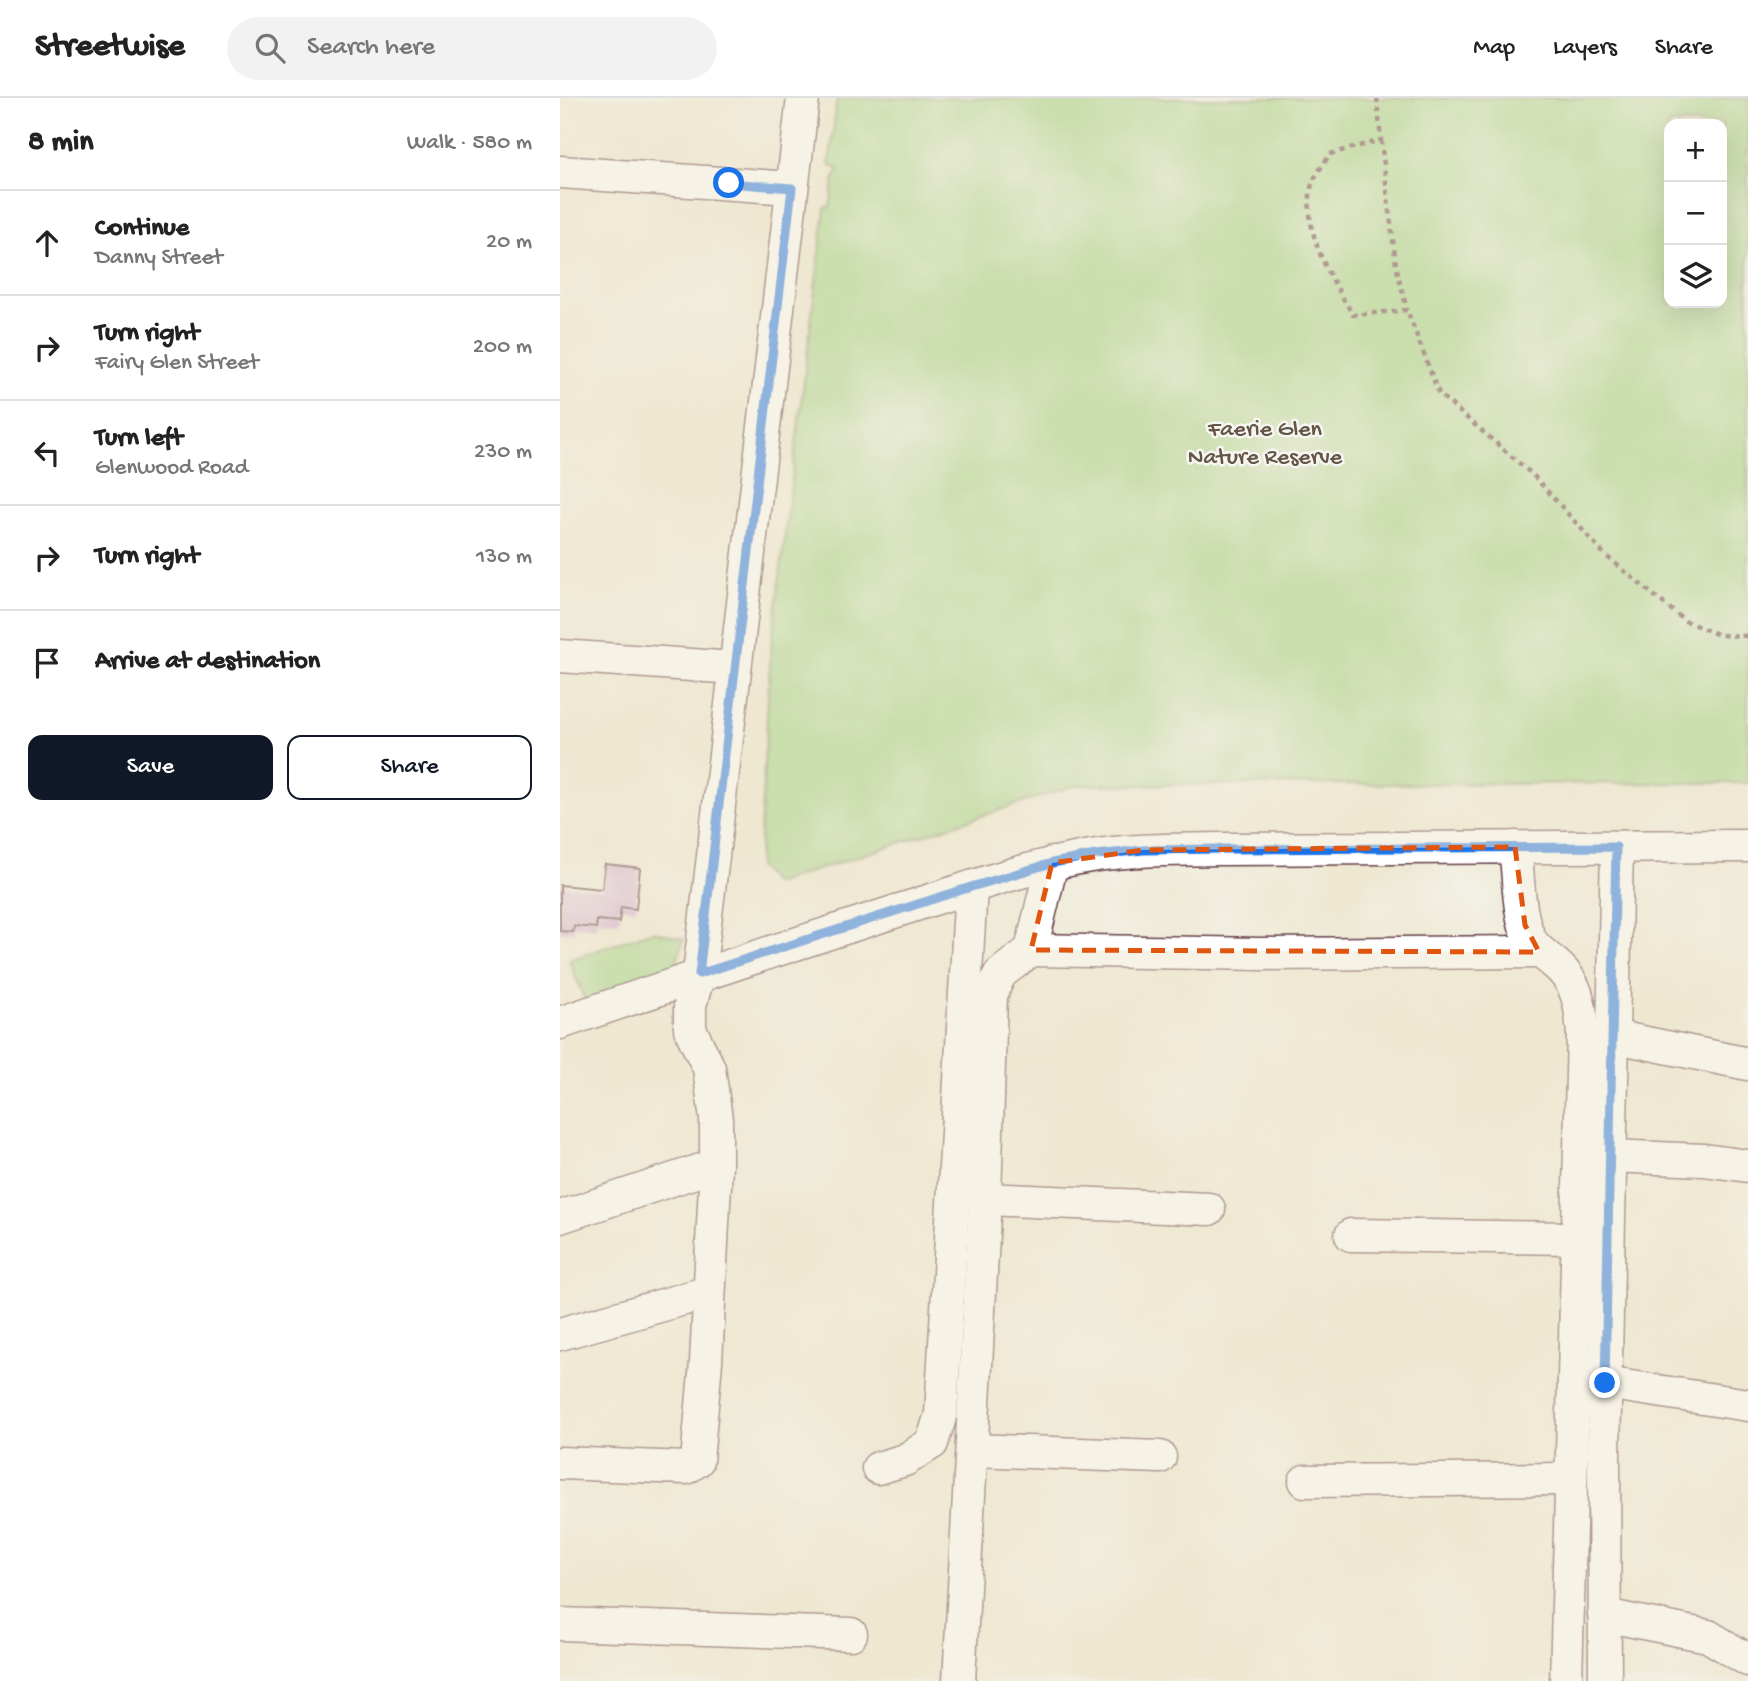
<!DOCTYPE html>
<meta charset="utf-8">
<style>
body{margin:0;font-family:"Gochi Hand",sans-serif;background:#f2f2f2;color:#222}
.controls{position:absolute;right:21px;top:21px;display:grid;overflow:hidden;border-radius:14px;box-shadow:0 7px 28px #0002}
.controls button{width:63px;height:63px;display:grid;place-items:center;padding:0;border:0;border-bottom:2px solid #e0e0e0;background:#fff;color:#222;font:35px sans-serif}
.stop{position:absolute;width:21px;height:21px;margin:-16px;border:5px solid #1a73e8;border-radius:50%;background:#fff}
.stop.end{background:#1a73e8;border-color:#fff;box-shadow:0 2px 7px #0008}
.list{margin:0;padding:0;list-style:none}
h2{display:flex;justify-content:space-between;align-items:center;height:91px;margin:0;padding:0 28px;font-size:30px}
h2 small{font-size:23px;font-weight:400;color:#767676}
.list li{display:grid;grid-template-columns:46px 1fr auto;gap:21px;align-items:center;box-sizing:border-box;height:105px;padding:0 28px;border-top:2px solid #e0e0e0}
.list b{display:block;font-size:26px;white-space:nowrap}
.list p{margin:0;font-size:23px;white-space:nowrap;color:#767676}
.list em{font-size:23px;font-style:normal;color:#767676}
.actions{display:flex;gap:14px;padding:21px 28px}
.actions a{flex:1;padding:16px 0;border:2px solid #111827;border-radius:14px;text-align:center;font-size:24px;color:#111827}
.actions .main{background:#111827;color:#fff}
.icon{flex:none;width:38px;height:38px;fill:none;stroke:currentColor;stroke-width:2;stroke-linecap:round;stroke-linejoin:round}
.map{position:relative;flex:none;width:1188px;height:1583px;overflow:hidden}
header{display:flex;align-items:center;gap:42px;box-sizing:border-box;height:98px;padding:0 35px;background:#fff;border-bottom:2px solid #e0e0e0}
header strong{font-size:33px}
nav{display:flex;gap:38px;margin-inline-start:auto;font-size:24px}
.search{width:490px;height:63px;background:#f2f2f2;display:flex;align-items:center;gap:18px;box-sizing:border-box;padding:0 24px;border-radius:38px;color:#767676;font-size:26px}
main{display:flex}
aside{flex:1;background:#fff}
.map>svg:first-child{display:block}
</style>
<header>
<strong>Streetwise</strong>
<div class="search"><svg class="icon" aria-label="search" viewBox="0 0 24 24"><circle cx="10" cy="10" r="6"/><path d="M15 15l6 6"/></svg>Search here</div>
<nav><a>Map</a><a>Layers</a><a>Share</a></nav>
</header>
<main>
<aside>
<h2>8 min<small>Walk · 580 m</small></h2>
<ul class="list">
<li><svg class="icon" aria-label="ahead" viewBox="0 0 24 24"><path d="M12 20V5M6 11l6-6 6 6"/></svg><div><b>Continue</b><p>Danny Street</p></div><em>20 m</em></li>
<li><svg class="icon" aria-label="right" viewBox="0 0 24 24"><path d="M7 20v-9h11M14 6l5 5-5 5"/></svg><div><b>Turn right</b><p>Fairy Glen Street</p></div><em>200 m</em></li>
<li><svg class="icon" aria-label="left" viewBox="0 0 24 24"><path d="M17 20v-9H6M10 6l-5 5 5 5"/></svg><div><b>Turn left</b><p>Glenwood Road</p></div><em>230 m</em></li>
<li><svg class="icon" aria-label="right" viewBox="0 0 24 24"><path d="M7 20v-9h11M14 6l5 5-5 5"/></svg><div><b>Turn right</b></div><em>130 m</em></li>
<li><svg class="icon" aria-label="arrive" viewBox="0 0 24 24"><path d="M6 21V4h12l-3 4 3 4H6"/></svg><div><b>Arrive at destination</b></div></li>
</ul>
<div class="actions"><a class="main">Save</a><a>Share</a></div>
</aside>
<div class="map">
<svg width="1188" height="1583" viewBox="0 0 1188 1583">
<rect width="100%" height="100%" fill="#f6f6f2"/>
<filter id="ink" filterUnits="userSpaceOnUse"><feTurbulence type="fractalNoise" baseFrequency=".0143" numOctaves="2"/><feDisplacementMap in="SourceGraphic" scale="14" xChannelSelector="R" yChannelSelector="G"/><feConvolveMatrix kernelMatrix="1 2 1 2 8 2 1 2 1" color-interpolation-filters="sRGB"/></filter>
<filter id="wash" filterUnits="userSpaceOnUse"><feTurbulence type="fractalNoise" baseFrequency=".00686" numOctaves="4" result="noise"/><feDisplacementMap in="SourceGraphic" scale="28" xChannelSelector="R" yChannelSelector="G"/><feGaussianBlur stdDeviation="1.57" result="paint"/><feColorMatrix in="noise" values="0 0 0 0 0 0 0 0 0 0 0 0 0 0 0 0 0 1.4 0 .05"/><feComposite in="paint" operator="in"/></filter>
<g filter="url(#wash)">
<rect width="100%" height="100%" fill="#eee8d1"/>
<g fill="#9fd282" stroke="#747856" stroke-width="2" fill-rule="evenodd">
<path d="M277,0H1188V685L516,687L214,786L198,769L211,551L265,110L270,109L274,80L280,72L269,67ZM1162,26V205H1109V26Z"/>
<polygon points="93,833 124,841 115,868 117,887 28,910 9,862"/>
</g>
<g id="blocks">
<polygon fill="#cb9ccd" points="45,766 80,770 76,811 61,809 59,824 37,822 36,830 14,828 13,834 0,833 0,787 42,791"/>
</g>
</g>
<g filter="url(#ink)">
<use href="#blocks" fill-opacity="0" stroke="#633d44" stroke-width="2"/>
<g fill="none" stroke-linecap="round" stroke-linejoin="round">
<defs>
<g id="minor">
<polyline points="0,74 232,90"/>
<polyline points="0,558 175,570"/>
<path d="M955,749C959,778 957,814 970,841C976,852 984,856 993,864C1018,883 1021,908 1023,937L1006,1583"/>
<polyline points="471,852 702,856 979,854"/>
<path d="M0,925C114,886 228,848 343,811C406,791 471,767 537,757C577,751 618,752 659,751L1188,748"/>
<polyline points="1052,938 1188,966"/>
<polyline points="1050,1058 1144,1062 1188,1068"/>
<polyline points="425,1101 649,1111"/>
<polyline points="0,1119 156,1067"/>
<polyline points="791,1137 1015,1140"/>
<polyline points="0,1236 149,1194"/>
<polyline points="1045,1285 1188,1307"/>
<polyline points="412,1352 600,1359"/>
<polyline points="0,1365 126,1370 137,1363 146,1264 156,1067 156,1021 149,970 130,931 130,907 139,876 243,0"/>
<polyline points="318,1370 345,1362 372,1345 381,1316 411,789"/>
<polyline points="745,1383 1011,1381"/>
<polyline points="1044,1517 1148,1538 1188,1562"/>
<polyline points="0,1526 291,1536"/>
<polyline points="399,1583 425,1101 431,897 440,876 471,852 492,765"/>
<polyline points="1045,1583 1044,1354 1057,749"/>
</g>
</defs>
<use href="#minor" stroke="#633d44" stroke-width="35"/>
<g stroke="#633d44" stroke-width="4.5" stroke-dasharray="5 5" stroke-linecap="butt">
<path d="M817,0L821,42L770,56C764,66 753,79 751,90C743,136 770,179 793,217L847,212L879,296L973,377L1045,457L1125,523L1159,537L1188,538"/>
<polyline points="821,42 836,167 847,212"/>
</g>
<use href="#minor" stroke="#fff" stroke-width="32"/>
</g>
</g>
<g fill="none" stroke-linecap="round" stroke-linejoin="round" filter="url(#ink)">
<polyline stroke="#1a73e8" stroke-width="9" points="169,85 232,90 139,876 411,789 492,765 536,757 583,752 659,751 1056,749 1045,1285"/>
</g>
<path d="M0 0H1188V1583H0ZM955,749L965,827L979,854L471,852L492,765L583,752Z" fill="#eee8d1" fill-opacity=".55" fill-rule="evenodd"/>
<path fill="none" stroke="#e0560e" stroke-width="5" stroke-dasharray="14 9" stroke-linejoin="round" d="M955,749L965,827L979,854L471,852L492,765L583,752Z"/>
<g text-anchor="middle" stroke-width="5" stroke-linejoin="round" paint-order="stroke">
<g font-size="24" fill="#645545" stroke="#f6f6f2">
<text x="705" y="337">Faerie Glen<tspan x="705" dy="28">Nature Reserve</tspan></text>
</g>
</g>
</svg>
<div class="controls">
<button>+</button>
<button>−</button>
<button><svg class="icon" aria-label="layers" viewBox="0 0 24 24"><path d="M12 4l9 5-9 5-9-5zM3 14l9 5 9-5"/></svg></button>
</div>
<div class="stop" style="left:169px;top:85px"></div>
<div class="stop end" style="left:1045px;top:1285px"></div>
</div>
</main>
